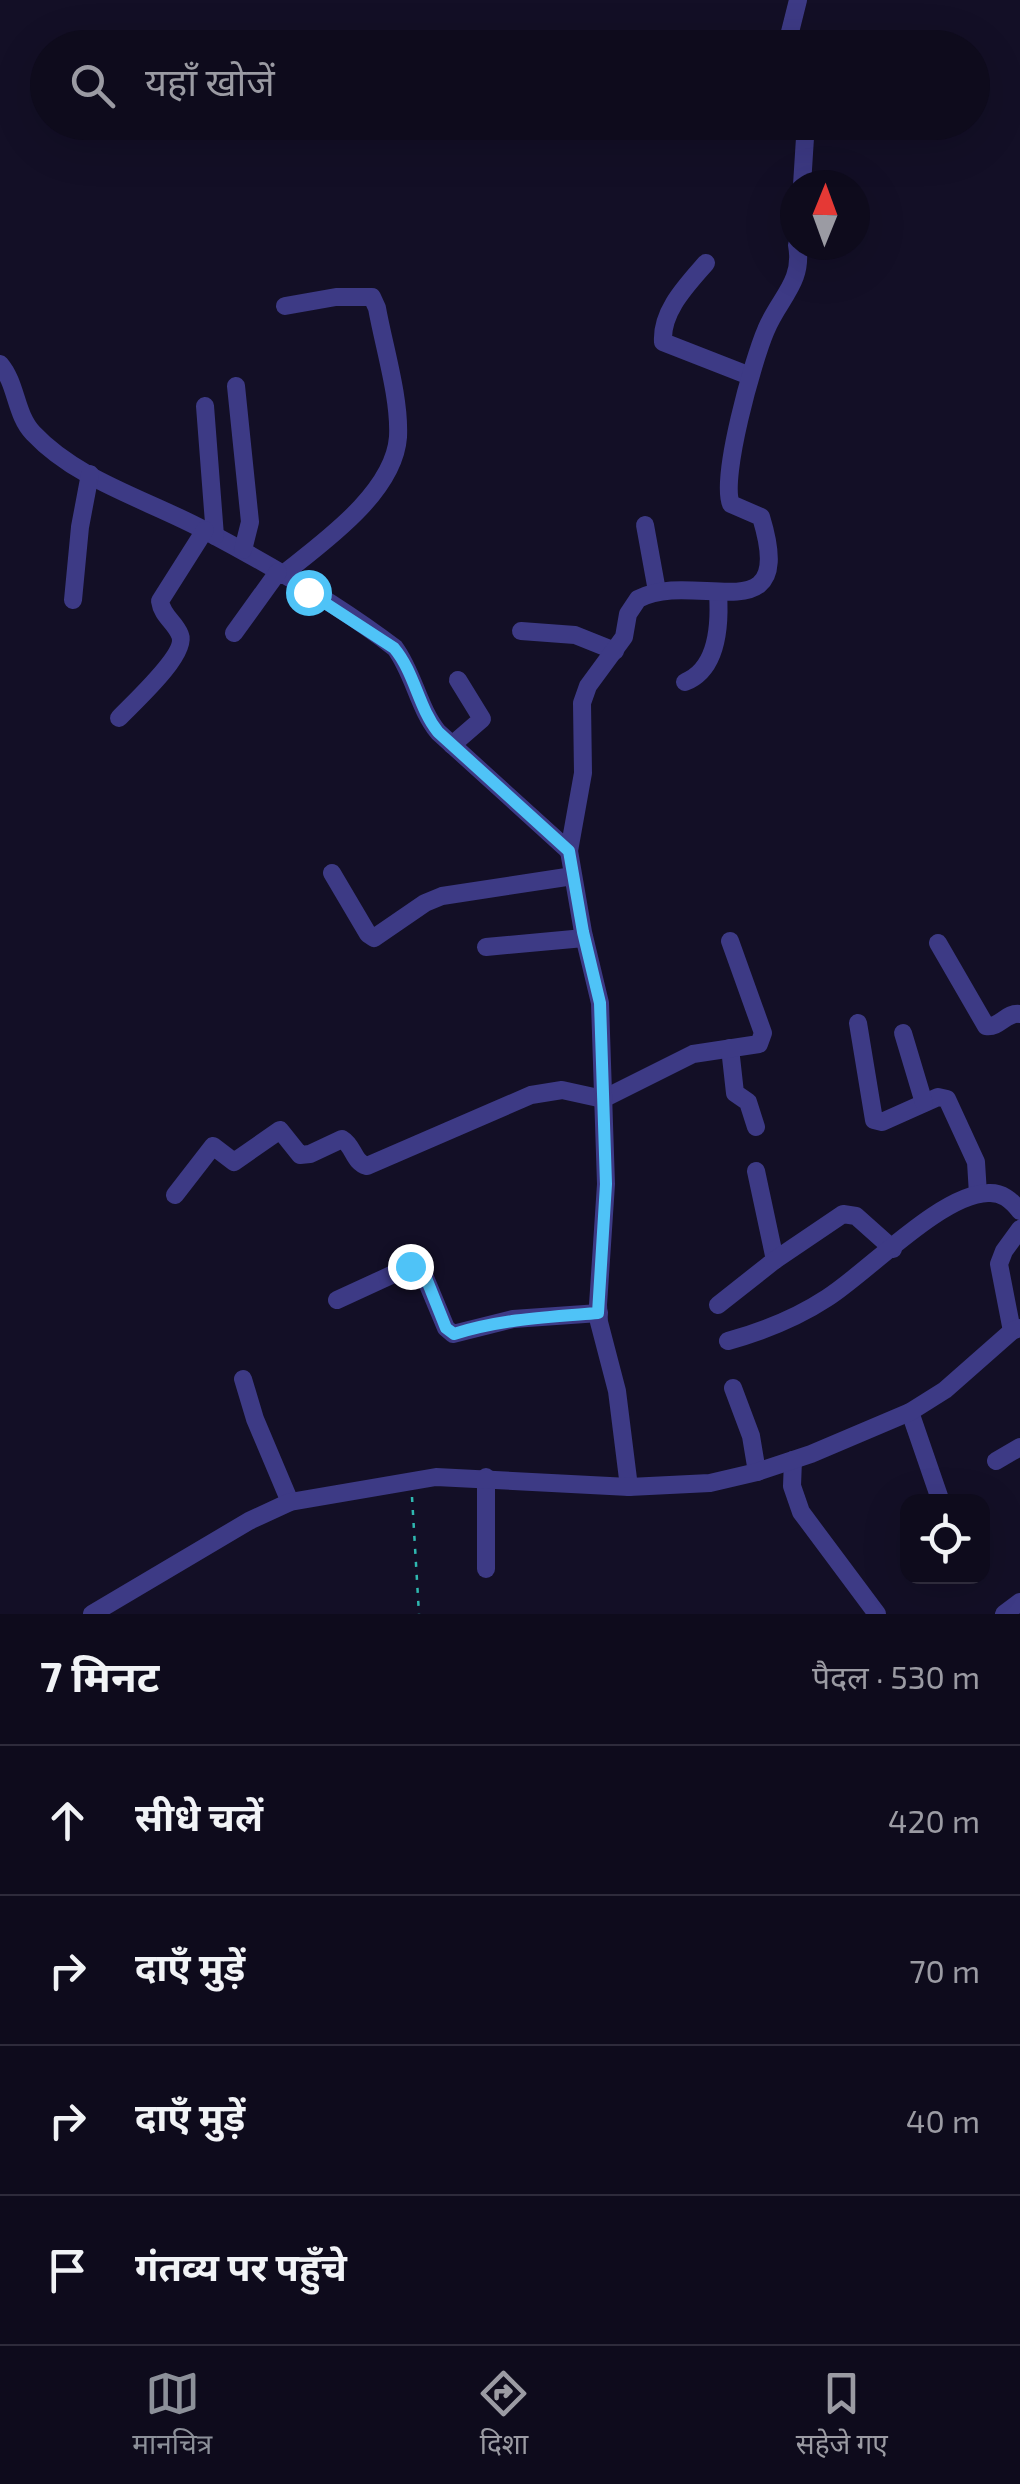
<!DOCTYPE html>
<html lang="hi">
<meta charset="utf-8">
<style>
body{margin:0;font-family:"Exo 2","Noto Sans Devanagari",sans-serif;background:#171425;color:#f1f3f6}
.controls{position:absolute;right:30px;bottom:30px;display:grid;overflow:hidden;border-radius:20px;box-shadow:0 10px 40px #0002}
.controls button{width:90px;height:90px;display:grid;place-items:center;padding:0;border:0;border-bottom:2px solid #2e2b3b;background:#0e0b1c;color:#f1f3f6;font:50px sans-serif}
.compass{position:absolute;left:780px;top:170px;width:90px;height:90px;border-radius:50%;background:#0e0b1c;box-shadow:0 10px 40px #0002;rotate:1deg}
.stop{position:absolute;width:30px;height:30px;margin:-22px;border:8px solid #4fc3f7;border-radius:50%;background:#fff}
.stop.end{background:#4fc3f7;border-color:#fff;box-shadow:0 2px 10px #0008}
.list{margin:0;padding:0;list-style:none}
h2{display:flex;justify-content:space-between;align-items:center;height:130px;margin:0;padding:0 40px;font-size:42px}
h2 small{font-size:32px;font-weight:400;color:#9b9ba3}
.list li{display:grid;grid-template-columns:65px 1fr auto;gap:30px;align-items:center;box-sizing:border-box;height:150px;padding:0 40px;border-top:2px solid #2e2b3b}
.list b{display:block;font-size:38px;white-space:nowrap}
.list em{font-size:32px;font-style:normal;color:#9b9ba3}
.icon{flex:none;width:55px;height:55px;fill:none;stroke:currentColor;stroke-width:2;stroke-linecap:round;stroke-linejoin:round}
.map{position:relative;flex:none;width:1020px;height:1614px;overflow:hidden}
.search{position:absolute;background:#0e0b1c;box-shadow:0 10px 40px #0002;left:30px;right:30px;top:30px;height:110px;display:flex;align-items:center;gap:25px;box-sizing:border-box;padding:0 35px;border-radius:55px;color:#9b9ba3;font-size:38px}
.sheet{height:730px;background:#0e0b1c}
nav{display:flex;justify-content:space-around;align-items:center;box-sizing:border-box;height:140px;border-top:2px solid #2e2b3b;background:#0e0b1c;font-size:28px;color:#9b9ba3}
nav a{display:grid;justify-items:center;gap:5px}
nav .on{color:#8c9099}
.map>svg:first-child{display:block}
</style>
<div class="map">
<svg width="1020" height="1614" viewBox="0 0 1020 1614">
<rect width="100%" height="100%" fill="#130f26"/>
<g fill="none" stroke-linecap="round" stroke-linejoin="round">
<polyline stroke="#2fb8b0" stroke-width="2.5" stroke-dasharray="5 8" stroke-linecap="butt" points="412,1497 419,1614"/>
<g stroke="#3d3a85" stroke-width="18">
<polyline points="786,48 798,0"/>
<polyline points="802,185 806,122"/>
<path d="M706,263C687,285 661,311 663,342L750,376"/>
<path d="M0,364C17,384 15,414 33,433C78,481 149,500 206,531C268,564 339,605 395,648C414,674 418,707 438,732L569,851"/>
<polyline points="236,386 250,522 243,550"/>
<polyline points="205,406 215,536"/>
<polyline points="645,525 657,591"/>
<path d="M282,575C322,543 394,493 398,437C400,398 384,347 377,308L372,297H336L285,306"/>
<polyline points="73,600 80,527 90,474"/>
<polyline points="521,631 575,635 615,651"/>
<polyline points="234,633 278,572"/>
<path d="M685,682C718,669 720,624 718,593"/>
<path d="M119,718C132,704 188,654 180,635C175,622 162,616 160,601L205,530"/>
<polyline points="452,745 482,719 458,680"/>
<polyline points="332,873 368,934 374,938 425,903 442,896 573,876"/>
<path d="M938,943L986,1026C1000,1028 1006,1012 1020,1014"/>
<polyline points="486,947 584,938"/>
<polyline points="858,1023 874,1120 882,1122 938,1097 947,1099 976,1162 978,1194"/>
<polyline points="903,1033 924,1103"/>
<polyline points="730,1048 735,1093 748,1102 756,1127"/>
<polyline points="756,1171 775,1260"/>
<path d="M175,1195L213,1146L234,1162L280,1130L300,1155L310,1154L342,1139C354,1146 353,1162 367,1166L531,1095L562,1090L603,1099L693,1054L759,1044L763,1033L730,941"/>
<polyline points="337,1300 413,1265 421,1268 446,1328 453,1334 513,1319 599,1313"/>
<polyline points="718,1305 775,1260 843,1214 856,1216 893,1249"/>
<polyline points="1012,1331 999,1264 1004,1251 1020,1229"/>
<path d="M728,1341C764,1331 795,1319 827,1298C868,1272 941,1194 988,1193C1002,1192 1011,1200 1020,1211"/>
<polyline points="243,1379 255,1419 290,1502"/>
<polyline points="733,1388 751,1436 757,1472"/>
<polyline points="910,1412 941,1502"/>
<polyline points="793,1460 792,1486 801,1512 877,1614"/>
<polyline points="996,1461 1020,1447"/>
<polyline points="486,1477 486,1569"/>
<path d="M629,1487L617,1391L599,1322L598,1305L606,1184L600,1003L583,932L569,851L583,773L582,703L588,686L624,637L628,614L638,599C695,568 798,638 761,517L731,504C720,478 753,360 766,330C779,298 804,282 797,245"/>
<polyline points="92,1614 249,1521 290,1502 436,1477 629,1487 710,1483 757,1472 811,1454 910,1412 945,1390 1012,1331 1020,1328"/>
<polyline points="1004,1614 1020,1602"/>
</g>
</g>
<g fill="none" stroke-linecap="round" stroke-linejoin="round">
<path stroke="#4fc3f7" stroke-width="12" d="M308,592L394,648C415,673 418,707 438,732L569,851L583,932L600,1003L606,1184L598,1313C549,1317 501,1319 454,1334L446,1328L422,1268L410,1266"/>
</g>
</svg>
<div class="controls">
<button><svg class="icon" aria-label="locate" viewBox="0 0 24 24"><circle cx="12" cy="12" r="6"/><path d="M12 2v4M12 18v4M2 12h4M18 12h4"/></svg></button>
</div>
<svg class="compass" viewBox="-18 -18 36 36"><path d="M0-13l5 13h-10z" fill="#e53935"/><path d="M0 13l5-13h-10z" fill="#9b9ba3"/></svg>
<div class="stop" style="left:308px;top:592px"></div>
<div class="stop end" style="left:410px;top:1266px"></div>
<div class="search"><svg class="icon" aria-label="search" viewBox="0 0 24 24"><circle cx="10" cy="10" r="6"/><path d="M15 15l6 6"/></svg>यहाँ खोजें</div>
</div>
<section class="sheet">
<h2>7 मिनट<small>पैदल · 530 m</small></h2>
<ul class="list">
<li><svg class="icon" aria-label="ahead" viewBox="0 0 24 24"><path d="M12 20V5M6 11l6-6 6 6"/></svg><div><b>सीधे चलें</b></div><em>420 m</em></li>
<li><svg class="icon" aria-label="right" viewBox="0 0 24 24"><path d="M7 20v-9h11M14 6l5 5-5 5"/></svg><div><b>दाएँ मुड़ें</b></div><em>70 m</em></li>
<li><svg class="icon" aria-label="right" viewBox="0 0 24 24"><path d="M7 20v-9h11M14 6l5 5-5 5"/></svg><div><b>दाएँ मुड़ें</b></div><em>40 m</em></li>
<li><svg class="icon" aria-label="arrive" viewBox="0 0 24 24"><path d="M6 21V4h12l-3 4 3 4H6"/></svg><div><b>गंतव्य पर पहुँचे</b></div></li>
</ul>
</section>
<nav>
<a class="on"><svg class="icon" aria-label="map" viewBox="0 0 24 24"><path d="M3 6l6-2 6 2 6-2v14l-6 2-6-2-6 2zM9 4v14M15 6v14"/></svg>मानचित्र</a>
<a><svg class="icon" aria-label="directions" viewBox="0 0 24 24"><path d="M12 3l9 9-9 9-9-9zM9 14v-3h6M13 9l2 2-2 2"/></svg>दिशा</a>
<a><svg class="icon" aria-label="saved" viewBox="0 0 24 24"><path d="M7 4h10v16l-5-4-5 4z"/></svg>सहेजे गए</a>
</nav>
